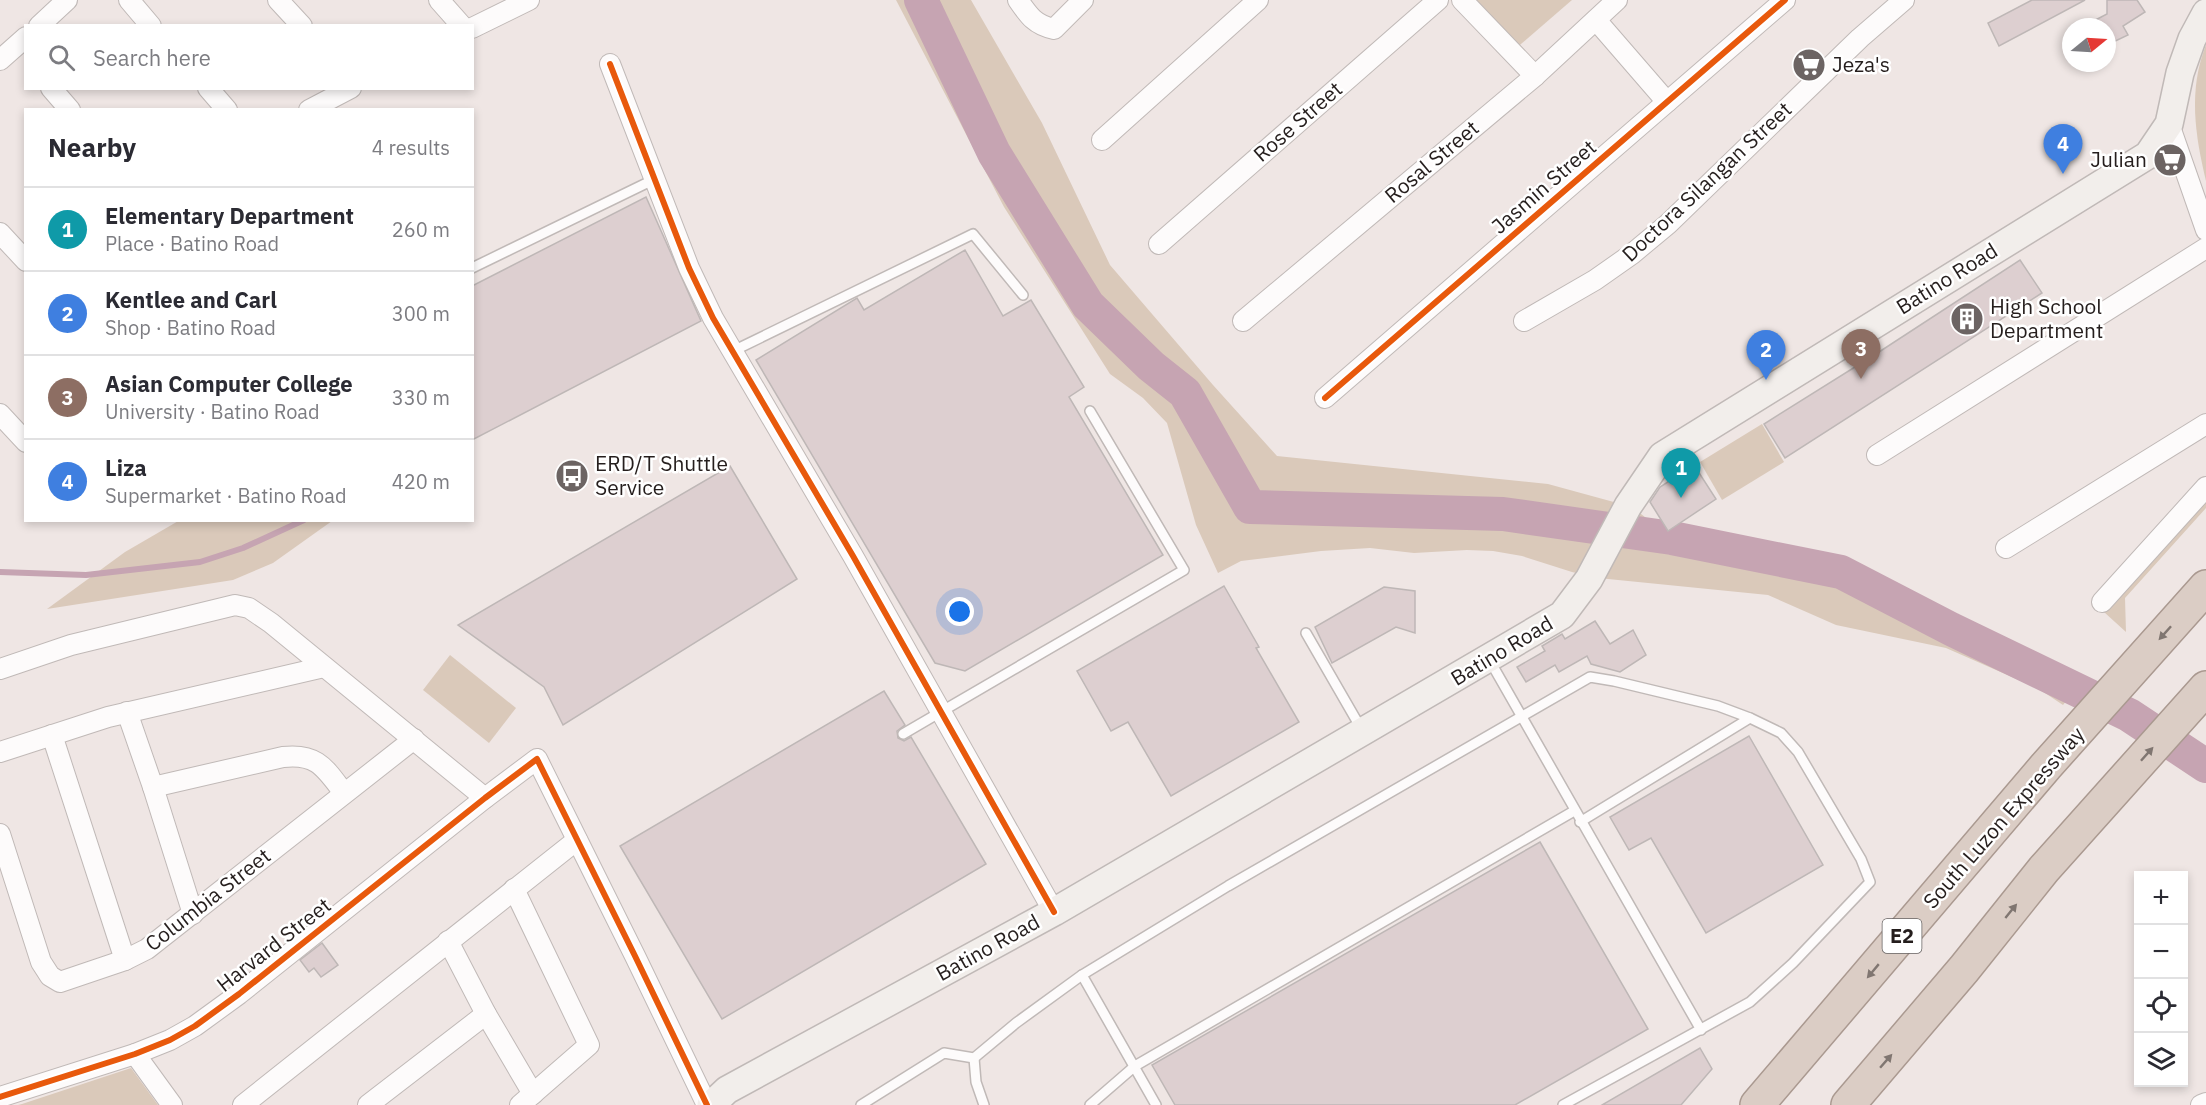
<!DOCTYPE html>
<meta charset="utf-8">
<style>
body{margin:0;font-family:"IBM Plex Sans",sans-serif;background:#f2f2f3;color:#2b2b33}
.controls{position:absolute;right:18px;bottom:18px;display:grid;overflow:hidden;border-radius:0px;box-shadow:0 3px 9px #0003}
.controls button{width:54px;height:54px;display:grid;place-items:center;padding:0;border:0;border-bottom:2px solid #e1e1e2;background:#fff;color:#2b2b33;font:30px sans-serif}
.compass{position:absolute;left:2062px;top:18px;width:54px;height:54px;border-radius:50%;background:#fff;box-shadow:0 3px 9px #0003;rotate:72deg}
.you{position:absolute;left:960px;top:612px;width:21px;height:21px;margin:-15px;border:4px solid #fff;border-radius:50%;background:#1a73e8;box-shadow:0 0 0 9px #1a73e833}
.badge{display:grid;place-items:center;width:39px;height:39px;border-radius:50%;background:#6c6463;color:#fff;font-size:20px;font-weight:700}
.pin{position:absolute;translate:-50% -50px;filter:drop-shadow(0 2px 3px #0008)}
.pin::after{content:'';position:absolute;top:32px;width:21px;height:18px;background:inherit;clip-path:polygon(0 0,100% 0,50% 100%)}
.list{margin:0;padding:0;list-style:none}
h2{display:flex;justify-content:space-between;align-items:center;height:78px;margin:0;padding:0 24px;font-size:26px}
h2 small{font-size:20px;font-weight:400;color:#7c7c81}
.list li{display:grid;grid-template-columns:39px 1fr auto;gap:18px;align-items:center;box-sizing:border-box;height:84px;padding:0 24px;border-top:2px solid #e1e1e2}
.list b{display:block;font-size:22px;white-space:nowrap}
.list p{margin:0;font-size:20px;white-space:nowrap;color:#7c7c81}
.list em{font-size:20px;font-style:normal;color:#7c7c81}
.icon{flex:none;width:33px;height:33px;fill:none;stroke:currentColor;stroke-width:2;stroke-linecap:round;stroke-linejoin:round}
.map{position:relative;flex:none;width:2206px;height:1105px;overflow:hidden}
.search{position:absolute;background:#fff;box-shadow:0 3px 9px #0003;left:24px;top:24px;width:450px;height:66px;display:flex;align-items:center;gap:15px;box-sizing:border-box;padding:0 21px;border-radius:0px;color:#7c7c81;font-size:22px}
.panel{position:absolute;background:#fff;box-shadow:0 3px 9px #0003;left:24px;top:108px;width:450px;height:414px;border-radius:0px}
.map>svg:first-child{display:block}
</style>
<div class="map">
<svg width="2206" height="1105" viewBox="0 0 2206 1105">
<rect width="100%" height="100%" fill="#efe6e4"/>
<g fill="#dac9ba">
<polygon points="896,0 971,0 1042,123 1110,265 1213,385 1277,456 1548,484 1632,507 1672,538 1841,572 1951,629 2086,677 2063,705 2039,689 1946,648 1836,625 1768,595 1598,578 1572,572 1522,556 1493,551 1467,550 1414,553 1370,548 1321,551 1241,561 1218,573 1196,525 1167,423 1143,398 1110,374 1004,207"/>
<polygon points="1472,0 1572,0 1514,50"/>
<path d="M2206,45V181C2195,135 2188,90 2206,45Z"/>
<polygon points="1762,424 1784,462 1722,500 1700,462"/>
<polygon points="2206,500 2206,508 2125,598 2126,632 2104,612"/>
<polygon points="180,520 332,521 273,563 233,580 47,609 125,552"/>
<polygon points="450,655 516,708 489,743 423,690"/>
<polygon points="131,1068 158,1105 18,1105 22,1104"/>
</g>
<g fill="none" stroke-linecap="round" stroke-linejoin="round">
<polyline stroke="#c6a4b2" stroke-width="6" points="0,572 86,575 200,562 243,548 304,520"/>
<polyline stroke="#c6a4b2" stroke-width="34" points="921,0 994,153 1088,305 1151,366 1185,393 1250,507 1503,514 1672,538 1841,572 1951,629 2129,715 2206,766"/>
</g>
<g fill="#ddcfd0" stroke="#beb7b6" stroke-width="1.5">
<polygon points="2032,0 2085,0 1999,46 1988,23"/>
<polygon points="2107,0 2137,0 2145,12 2123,26 2128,35 2107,45 2107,27 2082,27 2107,14"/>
<polygon points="646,197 701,321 472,440 472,286"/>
<polygon points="965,250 1003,316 1031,300 1084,387 1069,397 1163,555 965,671 935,663 756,360 857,298 864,310"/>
<polygon points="2020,260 2042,293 1785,458 1764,424 1879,352"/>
<polygon points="1694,465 1716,499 1668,531 1650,502 1660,487"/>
<polygon points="730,466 797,579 563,725 544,687 458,625"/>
<polygon points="1224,586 1259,647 1256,648 1299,722 1171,796 1128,722 1111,731 1077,671"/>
<polygon points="1384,587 1415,591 1415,633 1396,627 1332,663 1315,627"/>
<polygon points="1595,621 1610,644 1633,630 1646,655 1620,672 1591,664 1587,656 1559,672 1555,665 1526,682 1517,667 1545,651 1542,646 1562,634 1565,639"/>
<polygon points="884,691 905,725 897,731 898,738 904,741 911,737 986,864 722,1019 620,846"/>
<polygon points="1749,736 1823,865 1706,933 1651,838 1629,850 1610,817"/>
<polygon points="1540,842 1648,1029 1515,1105 1175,1105 1152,1065"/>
<polygon points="322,943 338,965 321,977 314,968 309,972 300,960"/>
<polygon points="1700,1048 1712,1069 1681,1105 1602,1105"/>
</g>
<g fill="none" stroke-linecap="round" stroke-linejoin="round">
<defs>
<g id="lane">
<polyline points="472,268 655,179"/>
<polyline points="733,351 973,234 1023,295"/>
<polyline points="1306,633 1362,730"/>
<polyline points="1490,661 1701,1030"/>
<polyline points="903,734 1184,570 1090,411"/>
<polyline points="1580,822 1750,718"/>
<polyline points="1082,975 1156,1105"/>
<polyline points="974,1058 976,1082 984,1105"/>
<polyline points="861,1105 944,1053 974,1058 1016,1023 1082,975 1228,886 1590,677 1614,681 1718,706 1750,718 1781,733 1798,752 1861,859 1870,882 1793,963 1750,1002 1563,1105"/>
<polyline points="1090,1105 1135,1066 1574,811"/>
</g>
<g id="street">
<polyline points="129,0 151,26"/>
<polyline points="278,0 302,26"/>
<polyline points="439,0 462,26"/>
<path d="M1018,0C1029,16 1035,25 1054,29L1083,0"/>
<polyline points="1462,0 1535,76"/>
<polyline points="1596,20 1667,102"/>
<polyline points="39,26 67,0"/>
<polyline points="472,28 529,0"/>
<polyline points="0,60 26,37"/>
<polyline points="610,64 689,268 713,318 853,556 1054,912"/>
<polyline points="51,88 70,110"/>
<polyline points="208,88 227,110"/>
<polyline points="309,110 351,88"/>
<polyline points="2169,124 2206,230"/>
<polyline points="1102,140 1258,0"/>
<polyline points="0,233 26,261"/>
<polyline points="1159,244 1438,0"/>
<polyline points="1243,321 1535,76 1617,0"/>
<polyline points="1524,321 1595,280 1632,254 1668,224 1860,38 1904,0"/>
<polyline points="1325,398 1785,0"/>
<polyline points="0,414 26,442"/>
<polyline points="1877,455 2206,248"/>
<polyline points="2006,548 2206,424"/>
<polyline points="2102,602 2206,487"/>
<polyline points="0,669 71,645 235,605 249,608 271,623 485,798"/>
<polyline points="127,712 153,787 193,914"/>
<polyline points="52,735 125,960"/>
<polyline points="0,752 108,717 324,667"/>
<path d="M153,787L283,757C317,753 325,768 344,793"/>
<polyline points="0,834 41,962 50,976 60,982 125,960 147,949 414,739"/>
<polyline points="514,889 589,1045 520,1105"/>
<polyline points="448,941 486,1014 533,1094"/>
<polyline points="135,1054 172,1105"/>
<polyline points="0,1097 135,1054 170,1040 195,1026 239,994 485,798 537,759 635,956 707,1105"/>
<polyline points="243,1105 577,840"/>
<polyline points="368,1105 486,1014"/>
<polyline points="2201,1105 2206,1103"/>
</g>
<polyline id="secondary" points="711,1105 727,1090 1054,912 1562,615 1589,579 1628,506 1662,456 2148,155 2169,124 2180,73 2192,39 2206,13"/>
<g id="highway">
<polyline points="1757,1105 2046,766 2206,587"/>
<polyline points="1848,1105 1964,969 2044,869 2206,688"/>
</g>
</defs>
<use href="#lane" stroke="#c0b9b7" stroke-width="12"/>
<use href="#street" stroke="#c0b9b7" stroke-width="22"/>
<use href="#secondary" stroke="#c0b9b7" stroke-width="30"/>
<use href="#highway" stroke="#aa9990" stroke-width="36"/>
<use href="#lane" stroke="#fdfbfb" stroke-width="9"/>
<use href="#street" stroke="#fdfbfb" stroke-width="20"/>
<use href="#secondary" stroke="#f2eeeb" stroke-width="27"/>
<use href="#highway" stroke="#dbcdc5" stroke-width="33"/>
<defs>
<g id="cycleway">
<polyline points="610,64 689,268 713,318 853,556 1054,912"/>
<polyline points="1325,398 1785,0"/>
<polyline points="0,1097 135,1054 170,1040 195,1026 239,994 485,798 537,759 635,956 707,1105"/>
</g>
</defs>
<use href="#cycleway" stroke="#fff" stroke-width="10"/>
<use href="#cycleway" stroke="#e8590c" stroke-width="6"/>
</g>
<defs><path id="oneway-solid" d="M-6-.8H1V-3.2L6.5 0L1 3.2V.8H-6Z" transform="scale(1.5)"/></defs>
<g fill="#807671">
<use href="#oneway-solid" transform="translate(2165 633) rotate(132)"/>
<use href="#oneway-solid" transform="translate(2147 754) rotate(-48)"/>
<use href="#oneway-solid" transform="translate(2011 911) rotate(-51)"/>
<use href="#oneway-solid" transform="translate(1873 971) rotate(130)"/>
<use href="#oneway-solid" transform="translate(1886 1061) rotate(-49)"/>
</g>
<defs>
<symbol id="supermarket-disc" viewBox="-11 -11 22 22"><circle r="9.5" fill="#6c6463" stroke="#fff"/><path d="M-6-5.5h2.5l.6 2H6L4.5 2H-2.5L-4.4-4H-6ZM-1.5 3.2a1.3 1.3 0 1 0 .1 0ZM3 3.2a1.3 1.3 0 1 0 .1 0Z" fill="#fff"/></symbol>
<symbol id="building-disc" viewBox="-11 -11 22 22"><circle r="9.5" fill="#6c6463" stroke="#fff"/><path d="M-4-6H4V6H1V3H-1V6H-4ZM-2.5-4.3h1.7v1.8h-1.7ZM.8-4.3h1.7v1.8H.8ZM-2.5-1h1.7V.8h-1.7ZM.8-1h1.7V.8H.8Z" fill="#fff"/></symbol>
<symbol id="bus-disc" viewBox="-11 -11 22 22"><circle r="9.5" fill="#6c6463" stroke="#fff"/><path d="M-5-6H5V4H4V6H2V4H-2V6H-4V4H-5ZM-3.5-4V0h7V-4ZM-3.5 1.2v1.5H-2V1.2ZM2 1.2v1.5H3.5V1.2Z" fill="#fff"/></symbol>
</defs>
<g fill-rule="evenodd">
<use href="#supermarket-disc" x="1790" y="46" width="38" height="38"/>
<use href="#supermarket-disc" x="2151" y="141" width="38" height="38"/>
<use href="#building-disc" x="1948" y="300" width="38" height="38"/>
<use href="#bus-disc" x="553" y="457" width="38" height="38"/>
</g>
<g text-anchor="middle" stroke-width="5" stroke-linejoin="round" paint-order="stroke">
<rect fill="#fff" stroke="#666261" stroke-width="1.5" x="1882.5" y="919" width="39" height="34" rx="4.5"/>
<g font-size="20" font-weight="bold" fill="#251e1d">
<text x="1902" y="943">E2</text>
</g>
<g font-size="21" fill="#251e1d" stroke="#fff" text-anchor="start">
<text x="1832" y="72">Jeza's</text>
<text x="2147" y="167" text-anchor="end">Julian</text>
<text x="1990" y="314">High School<tspan x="1990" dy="24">Department</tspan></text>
<text x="595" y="471">ERD/T Shuttle<tspan x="595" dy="24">Service</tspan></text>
</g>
<g font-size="21" fill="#251e1d" stroke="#fff">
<text transform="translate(1298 122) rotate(-41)" y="7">Rose Street</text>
<text transform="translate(1432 162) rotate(-40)" y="7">Rosal Street</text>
<text transform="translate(1707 182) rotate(-43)" y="7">Doctora Silangan Street</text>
<text transform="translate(1544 187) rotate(-41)" y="7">Jasmin Street</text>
<text transform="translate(1947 279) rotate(-32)" y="7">Batino Road</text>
<text transform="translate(1502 651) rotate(-31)" y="7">Batino Road</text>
<text transform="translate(2004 818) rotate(-49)" y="7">South Luzon Expressway</text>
<text transform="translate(208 900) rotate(-38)" y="7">Columbia Street</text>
<text transform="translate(274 945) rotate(-38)" y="7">Harvard Street</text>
<text transform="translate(988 948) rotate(-29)" y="7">Batino Road</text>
</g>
</g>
</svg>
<div class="controls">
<button>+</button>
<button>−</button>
<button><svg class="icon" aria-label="locate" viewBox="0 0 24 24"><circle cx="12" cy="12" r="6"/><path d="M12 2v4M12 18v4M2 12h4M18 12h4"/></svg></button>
<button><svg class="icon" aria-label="layers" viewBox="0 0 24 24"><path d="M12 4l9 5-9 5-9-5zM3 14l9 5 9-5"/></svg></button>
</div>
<svg class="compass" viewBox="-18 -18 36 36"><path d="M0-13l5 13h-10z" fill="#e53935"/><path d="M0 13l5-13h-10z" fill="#7c7c81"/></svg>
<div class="you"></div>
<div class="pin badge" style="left:1681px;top:498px;background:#0f9aa8">1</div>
<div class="pin badge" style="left:1766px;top:380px;background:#3f7fe0">2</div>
<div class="pin badge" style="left:1861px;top:379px;background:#8d6e63">3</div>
<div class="pin badge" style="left:2063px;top:174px;background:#3f7fe0">4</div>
<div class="search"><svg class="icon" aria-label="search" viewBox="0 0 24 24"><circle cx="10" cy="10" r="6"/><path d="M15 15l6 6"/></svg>Search here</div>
<section class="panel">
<h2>Nearby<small>4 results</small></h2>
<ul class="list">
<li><span class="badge" style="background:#0f9aa8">1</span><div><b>Elementary Department</b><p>Place · Batino Road</p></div><em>260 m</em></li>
<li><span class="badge" style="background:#3f7fe0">2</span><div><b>Kentlee and Carl</b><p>Shop · Batino Road</p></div><em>300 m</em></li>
<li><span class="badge" style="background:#8d6e63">3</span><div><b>Asian Computer College</b><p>University · Batino Road</p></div><em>330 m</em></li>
<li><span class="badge" style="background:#3f7fe0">4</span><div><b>Liza</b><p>Supermarket · Batino Road</p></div><em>420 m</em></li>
</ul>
</section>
</div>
